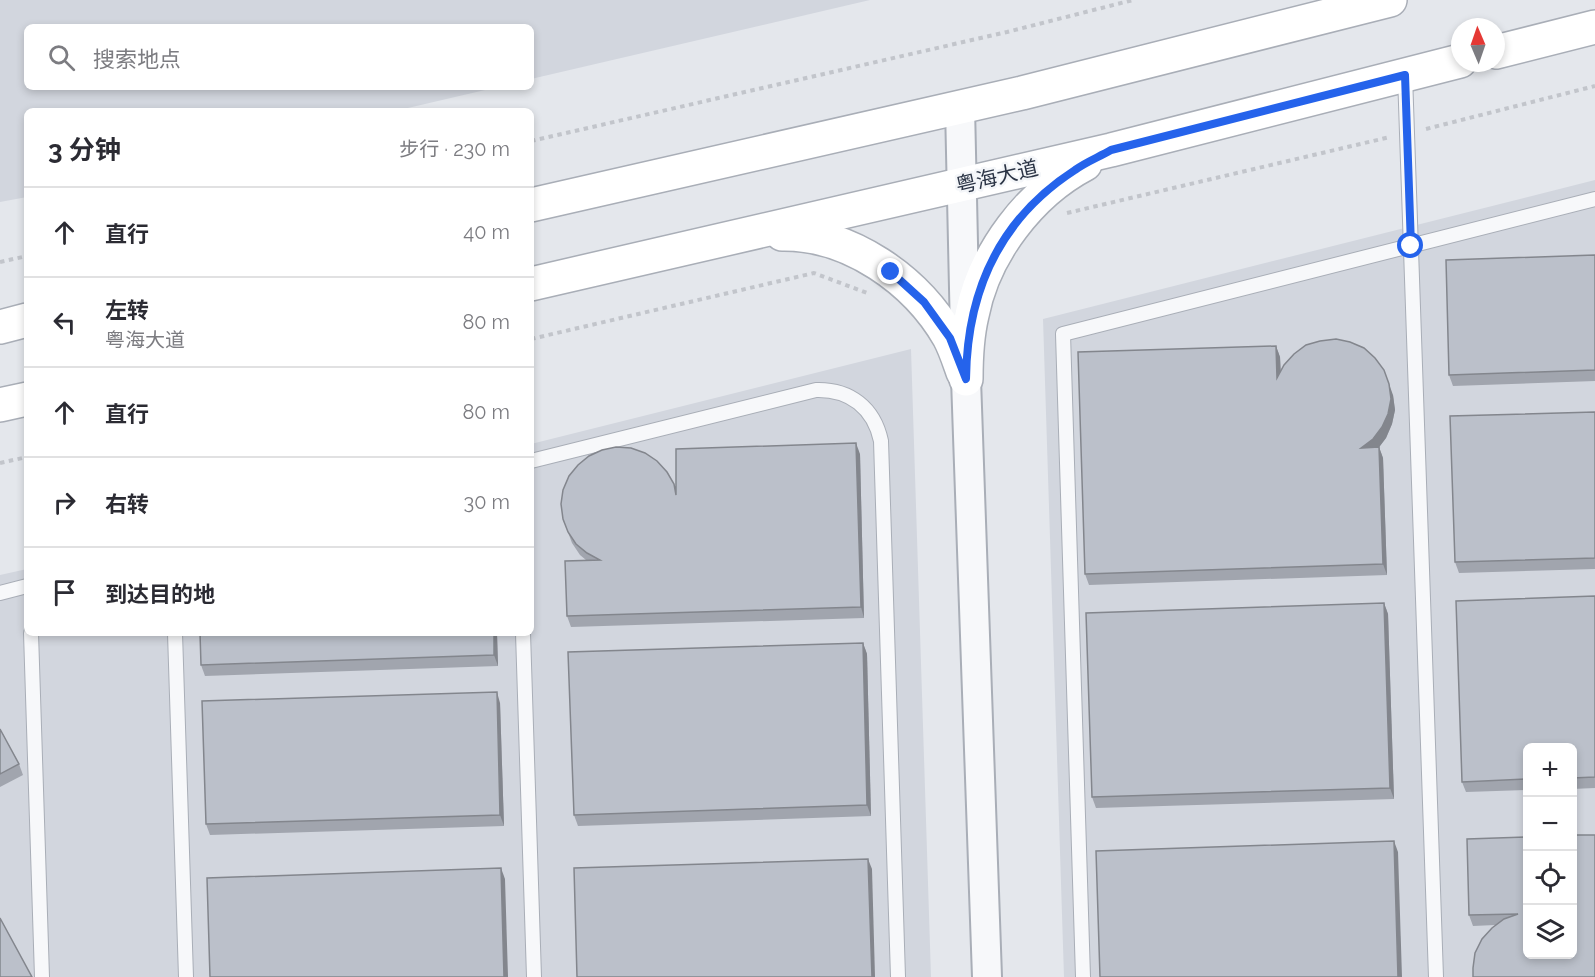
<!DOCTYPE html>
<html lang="zh">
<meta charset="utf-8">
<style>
body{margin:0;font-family:Raleway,"Noto Sans SC",sans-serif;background:#f7f7f7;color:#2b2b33}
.controls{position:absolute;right:18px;bottom:18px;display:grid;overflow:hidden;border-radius:9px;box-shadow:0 3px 9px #0003}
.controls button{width:54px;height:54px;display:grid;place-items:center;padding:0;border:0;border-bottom:2px solid #e1e1e2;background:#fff;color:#2b2b33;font:30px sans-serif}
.compass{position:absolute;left:1451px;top:18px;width:54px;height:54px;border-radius:50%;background:#fff;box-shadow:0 3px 9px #0003;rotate:358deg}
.stop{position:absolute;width:18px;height:18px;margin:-14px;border:4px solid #2563eb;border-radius:50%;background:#fff}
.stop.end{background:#2563eb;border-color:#fff;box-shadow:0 2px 6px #0008}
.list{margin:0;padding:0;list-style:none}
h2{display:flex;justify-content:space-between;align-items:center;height:78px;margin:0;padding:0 24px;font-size:26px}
h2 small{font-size:20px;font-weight:400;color:#7c7c81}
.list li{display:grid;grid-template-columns:39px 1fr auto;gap:18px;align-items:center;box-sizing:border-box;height:90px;padding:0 24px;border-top:2px solid #e1e1e2}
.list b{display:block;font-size:22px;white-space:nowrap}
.list p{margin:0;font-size:20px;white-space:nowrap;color:#7c7c81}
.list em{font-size:20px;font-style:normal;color:#7c7c81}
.icon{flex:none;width:33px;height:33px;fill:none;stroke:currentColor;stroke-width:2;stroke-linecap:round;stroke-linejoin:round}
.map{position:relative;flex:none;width:1595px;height:977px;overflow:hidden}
.search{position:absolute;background:#fff;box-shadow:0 3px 9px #0003;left:24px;top:24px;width:510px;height:66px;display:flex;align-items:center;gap:15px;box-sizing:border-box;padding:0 21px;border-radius:9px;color:#7c7c81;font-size:22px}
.panel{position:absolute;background:#fff;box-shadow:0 3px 9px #0003;left:24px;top:108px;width:510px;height:528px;border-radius:9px}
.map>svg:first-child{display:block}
</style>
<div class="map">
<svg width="1595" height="977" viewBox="0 0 1595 977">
<rect width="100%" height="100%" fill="#e4e7ec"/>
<g fill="#d2d6de" fill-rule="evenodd">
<polygon points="0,0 870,0 531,79 531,27 27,27 27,87 498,87 395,111 27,111 27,197 0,202"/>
<path d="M1595,180V977H1064L1043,319ZM1528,748H1572V954H1528Z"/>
<polygon points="911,349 931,977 0,977 0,575 27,569 27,633 531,633 531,444"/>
</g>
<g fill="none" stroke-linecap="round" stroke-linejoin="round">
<defs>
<g id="lane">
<polyline points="1405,75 1436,977"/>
<path d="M531,461L816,390C850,389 874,408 881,441L898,977"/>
<polyline points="0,593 27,586"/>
<polyline points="31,633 42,977"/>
<polyline points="175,633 186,977"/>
<polyline points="523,633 534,977"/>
<polyline points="1083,977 1063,334 1595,199"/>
</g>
<polyline id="street" points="960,107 966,379 987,977"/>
<g id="secondary">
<polyline points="1496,52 1595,27"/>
<polyline points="531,205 1022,93 1390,0"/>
<path d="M782,234C850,233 916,280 949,337C955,348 959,361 963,372"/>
<polyline points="531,284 1111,150 1460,61"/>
<polyline points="0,327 27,320"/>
<path d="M966,379C966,357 967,336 972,315C984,253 1030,193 1085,164"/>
<polyline points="0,405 27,399"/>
</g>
</defs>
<use href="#lane" stroke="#a9aeb7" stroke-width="16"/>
<use href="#street" stroke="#a9aeb7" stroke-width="32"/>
<use href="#secondary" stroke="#a9aeb7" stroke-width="36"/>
<g stroke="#c2c5cb" stroke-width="4" stroke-dasharray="4.5 4.5" stroke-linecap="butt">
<polyline points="1426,129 1595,86"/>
<polyline points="531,141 1007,32 1133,0"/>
<polyline points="1067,213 1390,137"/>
<polyline points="0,262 27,256"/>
<polyline points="531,339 814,273 867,293"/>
<polyline points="0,463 27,457"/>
</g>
<use href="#lane" stroke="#f7f8fa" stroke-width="14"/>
<use href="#street" stroke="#f7f8fa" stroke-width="28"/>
<use href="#secondary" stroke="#fff" stroke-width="33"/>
</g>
<g fill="#a1a5ae">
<polygon points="1595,255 1595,381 1453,386 1449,375"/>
<polygon points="1276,346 1280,357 1281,371 1393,395 1395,410 1392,424 1386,438 1379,447 1383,458 1387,575 1089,585 1085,574"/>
<polygon points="1595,412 1595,569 1459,573 1455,562"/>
<polygon points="860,454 864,618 571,627 567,616 586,560 580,555 572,543 563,519 674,484 676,491"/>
<polygon points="1595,596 1595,788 1572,789 1572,747 1527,747 1527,790 1466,792 1462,782"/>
<polygon points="1384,603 1388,614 1394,799 1096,808 1092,797"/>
<polygon points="497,633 498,666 205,676 201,665"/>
<polygon points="863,643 867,654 871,816 578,826 574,815"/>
<polygon points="500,703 504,826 210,835 206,824"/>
<polygon points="0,729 19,764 23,775 0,787"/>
<polygon points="1467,839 1595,977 1495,925 1473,926 1469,915"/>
</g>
<g fill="#83868d">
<polygon points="1276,346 1280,357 1281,389 1277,378"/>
<polygon points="1389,384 1393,395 1395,410 1392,424 1386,438 1377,450 1361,448"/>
<polygon points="856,443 860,454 864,618 861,607"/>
<polygon points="1379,447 1383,458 1387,575 1383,564"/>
<polygon points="1384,603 1388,614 1394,799 1390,788"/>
<polygon points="494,633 497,633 498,666 494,655"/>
<polygon points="863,643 867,654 871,816 867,805"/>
<polygon points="497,692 500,703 504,826 500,815"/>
<polygon points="1394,841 1398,852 1402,977 1398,977"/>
<polygon points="868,859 872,869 875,977 872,977"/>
<polygon points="501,868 505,879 508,977 504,977"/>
</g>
<g fill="#bbc0ca" stroke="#83868d" stroke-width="1.5">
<polygon points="1595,255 1595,370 1449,375 1446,260"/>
<polygon points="1336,339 1350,342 1364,348 1375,358 1384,370 1389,384 1391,399 1388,414 1382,427 1373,439 1361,448 1379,447 1383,564 1085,574 1078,352 1276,346 1277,378 1284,365 1294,354 1306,345 1320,341"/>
<polygon points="1595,412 1595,558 1455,562 1450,416"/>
<polygon points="856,443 861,607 567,616 565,561 600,560 587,553 576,544 568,532 563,519 561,504 563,490 569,476 578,465 589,456 602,450 616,447 631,448 645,453 657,461 667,472 674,484 676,495 676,449"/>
<polygon points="1595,596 1595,777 1572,778 1572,747 1527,747 1527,779 1462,782 1456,601"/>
<polygon points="1384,603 1390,788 1092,797 1086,613"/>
<polygon points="200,633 494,633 494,655 201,665"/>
<polygon points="863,643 867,805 574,815 568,652"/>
<polygon points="497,692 500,815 206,824 202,701"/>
<polygon points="0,729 19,764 0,774"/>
<polygon points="1572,835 1595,835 1595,977 1473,977 1473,968 1475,953 1482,939 1492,928 1504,919 1518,914 1469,915 1467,839 1527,837 1527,954 1572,954"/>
<polygon points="1394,841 1398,977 1100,977 1096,851"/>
<polygon points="868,859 872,977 577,977 574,868"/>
<polygon points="501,868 504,977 210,977 207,878"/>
<polygon points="0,918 32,977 0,977"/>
</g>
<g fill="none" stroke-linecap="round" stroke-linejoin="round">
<path stroke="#2563eb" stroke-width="8" d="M891,272L924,302L950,338L966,379C967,291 999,219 1075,170C1086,162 1099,157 1111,150L1405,75L1411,246"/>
</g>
<g text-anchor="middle" stroke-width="5" stroke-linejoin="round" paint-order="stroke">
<g font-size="21" fill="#2b3445" stroke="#f4f6f9">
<text transform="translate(997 177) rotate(-13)" y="7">粤海大道</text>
</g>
</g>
</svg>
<div class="controls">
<button>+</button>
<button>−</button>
<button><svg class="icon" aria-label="locate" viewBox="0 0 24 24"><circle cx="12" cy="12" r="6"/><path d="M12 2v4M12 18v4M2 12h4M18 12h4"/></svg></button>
<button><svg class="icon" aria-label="layers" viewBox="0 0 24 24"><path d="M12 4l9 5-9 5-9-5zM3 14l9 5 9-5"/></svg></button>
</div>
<svg class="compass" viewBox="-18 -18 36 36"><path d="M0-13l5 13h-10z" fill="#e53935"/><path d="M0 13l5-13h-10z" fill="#7c7c81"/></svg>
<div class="stop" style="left:1411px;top:246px"></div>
<div class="stop end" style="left:891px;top:272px"></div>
<div class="search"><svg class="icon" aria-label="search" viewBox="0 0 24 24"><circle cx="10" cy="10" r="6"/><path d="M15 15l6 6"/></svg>搜索地点</div>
<section class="panel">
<h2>3 分钟<small>步行 · 230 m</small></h2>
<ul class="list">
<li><svg class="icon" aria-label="ahead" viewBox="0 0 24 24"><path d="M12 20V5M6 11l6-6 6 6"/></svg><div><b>直行</b></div><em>40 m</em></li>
<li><svg class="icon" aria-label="left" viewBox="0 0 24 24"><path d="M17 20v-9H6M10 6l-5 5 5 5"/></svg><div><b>左转</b><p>粤海大道</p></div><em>80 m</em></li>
<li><svg class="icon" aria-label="ahead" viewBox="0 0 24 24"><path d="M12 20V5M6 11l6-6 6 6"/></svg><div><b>直行</b></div><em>80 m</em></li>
<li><svg class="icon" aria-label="right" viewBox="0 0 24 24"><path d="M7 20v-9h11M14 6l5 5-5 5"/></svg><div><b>右转</b></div><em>30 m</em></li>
<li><svg class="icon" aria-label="arrive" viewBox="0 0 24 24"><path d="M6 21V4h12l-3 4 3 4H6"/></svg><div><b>到达目的地</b></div></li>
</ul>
</section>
</div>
